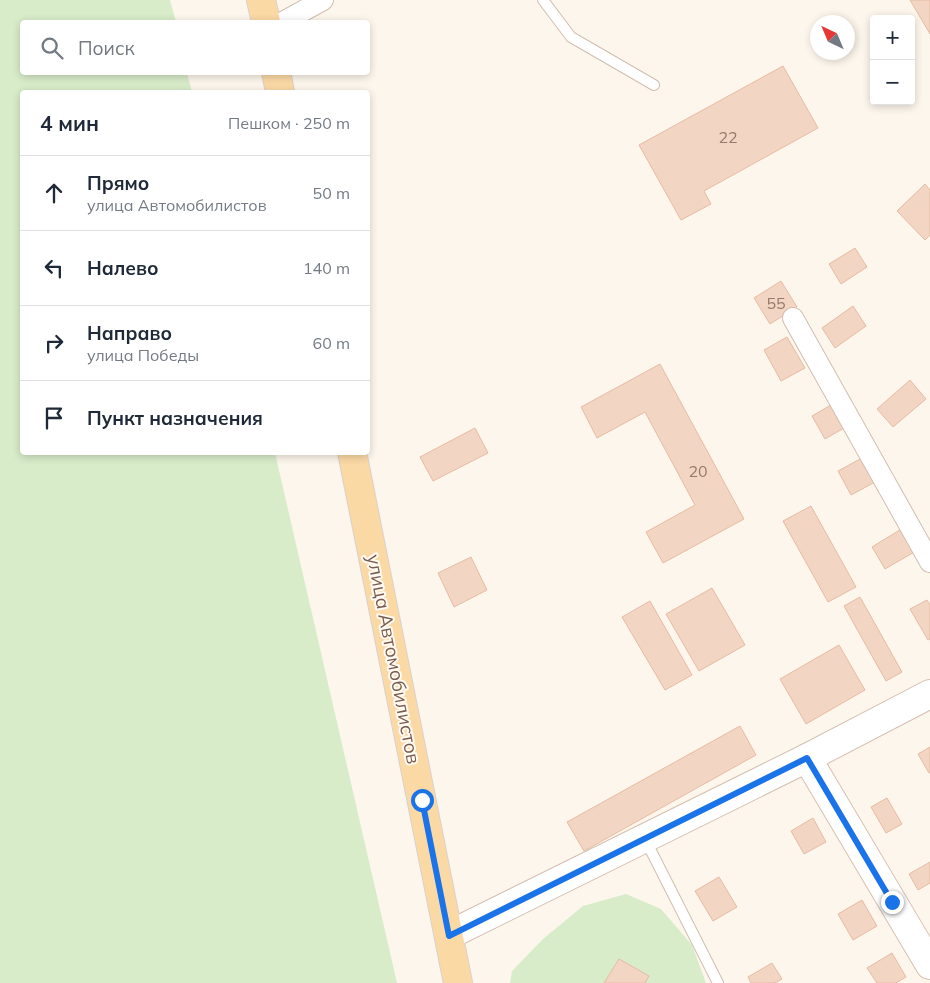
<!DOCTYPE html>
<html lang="ru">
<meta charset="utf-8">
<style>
body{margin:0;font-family:Mulish,sans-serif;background:#f2f2f3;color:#1f2937}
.controls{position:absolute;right:15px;top:15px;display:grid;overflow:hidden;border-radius:5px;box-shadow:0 2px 8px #0003}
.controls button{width:45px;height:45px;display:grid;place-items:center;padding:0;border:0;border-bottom:1px solid #e0e1e3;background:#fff;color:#1f2937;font:25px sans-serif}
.compass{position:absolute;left:810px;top:15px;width:45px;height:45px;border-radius:50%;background:#fff;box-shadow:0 2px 8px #0003;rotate:316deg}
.stop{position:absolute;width:15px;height:15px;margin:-11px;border:4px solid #1a73e8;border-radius:50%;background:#fff}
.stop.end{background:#1a73e8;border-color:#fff;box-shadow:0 1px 5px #0008}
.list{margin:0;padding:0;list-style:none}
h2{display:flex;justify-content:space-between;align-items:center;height:65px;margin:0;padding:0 20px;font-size:21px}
h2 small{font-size:16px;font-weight:400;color:#747a83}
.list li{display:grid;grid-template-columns:32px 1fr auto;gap:15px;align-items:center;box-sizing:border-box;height:75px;padding:0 20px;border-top:1px solid #e0e1e3}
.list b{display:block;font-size:19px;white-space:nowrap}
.list p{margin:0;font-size:16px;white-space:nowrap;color:#747a83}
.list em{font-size:16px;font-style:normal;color:#747a83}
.icon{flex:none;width:28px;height:28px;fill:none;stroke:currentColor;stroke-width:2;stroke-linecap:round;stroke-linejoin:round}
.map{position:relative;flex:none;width:930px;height:983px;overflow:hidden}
.search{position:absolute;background:#fff;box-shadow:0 2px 8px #0003;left:20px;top:20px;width:350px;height:55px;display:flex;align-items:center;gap:12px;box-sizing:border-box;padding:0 18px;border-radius:5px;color:#747a83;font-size:19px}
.panel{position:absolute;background:#fff;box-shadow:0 2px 8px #0003;left:20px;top:90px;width:350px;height:365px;border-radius:5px}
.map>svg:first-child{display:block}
</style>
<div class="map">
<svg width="930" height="983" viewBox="0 0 930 983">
<rect width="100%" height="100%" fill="#fdf6ec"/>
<g fill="#d8ecc9">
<polygon points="0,0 170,0 176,22 22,22 22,72 187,73 192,92 22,92 22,452 275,453 397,983 0,983"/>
<polygon points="626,894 661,909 692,945 706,983 510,983 512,971 543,939 583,906"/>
</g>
<g fill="#f3d5c3" stroke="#e6bba3">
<polygon points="910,0 930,0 930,34"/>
<polygon points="783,66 818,128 704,191 711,204 681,220 639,145"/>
<polygon points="925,184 930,190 930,235 925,240 897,211"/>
<polygon points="855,248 867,267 841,284 829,264"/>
<polygon points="781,281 797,307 770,324 754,298"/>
<polygon points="853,306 866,326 835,348 822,328"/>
<polygon points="787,337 805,368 781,381 764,350"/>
<polygon points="660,364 744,519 663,563 646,532 695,505 645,412 597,438 581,407"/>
<polygon points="910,380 926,399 893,427 877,409"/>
<polygon points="831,405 844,428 825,439 812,416"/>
<polygon points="475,428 488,453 433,481 420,457"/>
<polygon points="862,458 875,482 851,495 838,471"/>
<polygon points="811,506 856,587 828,602 783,521"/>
<polygon points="903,528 916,551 885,569 872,547"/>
<polygon points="471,557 487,590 454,607 438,573"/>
<polygon points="712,588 745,645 699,671 666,614"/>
<polygon points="860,597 902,672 886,681 844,606"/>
<polygon points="927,600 930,605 930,639 928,640 910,609"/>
<polygon points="650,601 692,675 665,690 622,617"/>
<polygon points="839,645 865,690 806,724 780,679"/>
<polygon points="740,726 756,755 584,851 567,822"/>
<polygon points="930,747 930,773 929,773 918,754"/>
<polygon points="887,798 902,824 886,833 871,807"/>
<polygon points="813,818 826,842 804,854 791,831"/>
<polygon points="930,862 930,883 918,890 909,874"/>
<polygon points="719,877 737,907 713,921 695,891"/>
<polygon points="862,900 877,926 853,940 838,914"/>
<polygon points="892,953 906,977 896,983 877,983 867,968"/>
<polygon points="619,959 649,976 645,983 604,983"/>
<polygon points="772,963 782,979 775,983 751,983 748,977"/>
</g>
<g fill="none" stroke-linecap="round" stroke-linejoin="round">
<defs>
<g id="lane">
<polyline points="543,0 571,37 654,85"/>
<polyline points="645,839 718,983"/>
</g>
<g id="street">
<polyline points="283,22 323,0"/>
<polyline points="793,318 930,562"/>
</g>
<g id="secondary">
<polyline points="807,758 930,965"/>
<polyline points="449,935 807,758 930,694"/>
</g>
<g id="primary">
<polyline points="261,0 266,22"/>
<polyline points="276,72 280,92"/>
<polyline points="352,452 458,983"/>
</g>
</defs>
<use href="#lane" stroke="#d1beb0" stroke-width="12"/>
<use href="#street" stroke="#d1beb0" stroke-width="22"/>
<use href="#secondary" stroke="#d6c0b0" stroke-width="30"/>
<use href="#primary" stroke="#dad1cd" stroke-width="30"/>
<use href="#lane" stroke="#fff" stroke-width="10"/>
<use href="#street" stroke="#fff" stroke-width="20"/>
<use href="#secondary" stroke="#fff" stroke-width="28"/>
<use href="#primary" stroke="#fbd9a5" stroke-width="28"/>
</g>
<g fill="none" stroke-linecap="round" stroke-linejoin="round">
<polyline stroke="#1a73e8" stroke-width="6" points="422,800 449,936 807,758 892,902"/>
</g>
<g text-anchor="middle" stroke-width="4" stroke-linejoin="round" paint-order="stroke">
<g font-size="16" fill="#987a6a">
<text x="728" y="143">22</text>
<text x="776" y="309">55</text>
<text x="698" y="477">20</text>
</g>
<g font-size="19" fill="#7a5c4d" stroke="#fffaf3">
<text transform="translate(394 659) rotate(79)" y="7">улица Автомобилистов</text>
</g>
</g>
</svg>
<div class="controls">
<button>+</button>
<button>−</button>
</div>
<svg class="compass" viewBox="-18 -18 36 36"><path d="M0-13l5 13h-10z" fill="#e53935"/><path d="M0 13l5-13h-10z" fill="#747a83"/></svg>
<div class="stop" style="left:422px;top:800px"></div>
<div class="stop end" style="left:892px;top:902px"></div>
<div class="search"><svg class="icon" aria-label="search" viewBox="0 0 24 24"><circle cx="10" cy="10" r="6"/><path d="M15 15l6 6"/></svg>Поиск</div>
<section class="panel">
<h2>4 мин<small>Пешком · 250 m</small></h2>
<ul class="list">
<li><svg class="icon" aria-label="ahead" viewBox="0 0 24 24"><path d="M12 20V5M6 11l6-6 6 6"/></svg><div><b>Прямо</b><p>улица Автомобилистов</p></div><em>50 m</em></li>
<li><svg class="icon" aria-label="left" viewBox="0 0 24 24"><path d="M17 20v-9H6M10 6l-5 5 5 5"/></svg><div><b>Налево</b></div><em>140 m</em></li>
<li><svg class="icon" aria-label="right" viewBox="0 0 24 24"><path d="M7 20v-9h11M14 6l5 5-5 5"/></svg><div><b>Направо</b><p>улица Победы</p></div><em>60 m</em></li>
<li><svg class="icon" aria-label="arrive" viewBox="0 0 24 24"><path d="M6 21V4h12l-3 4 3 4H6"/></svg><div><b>Пункт назначения</b></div></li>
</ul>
</section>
</div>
